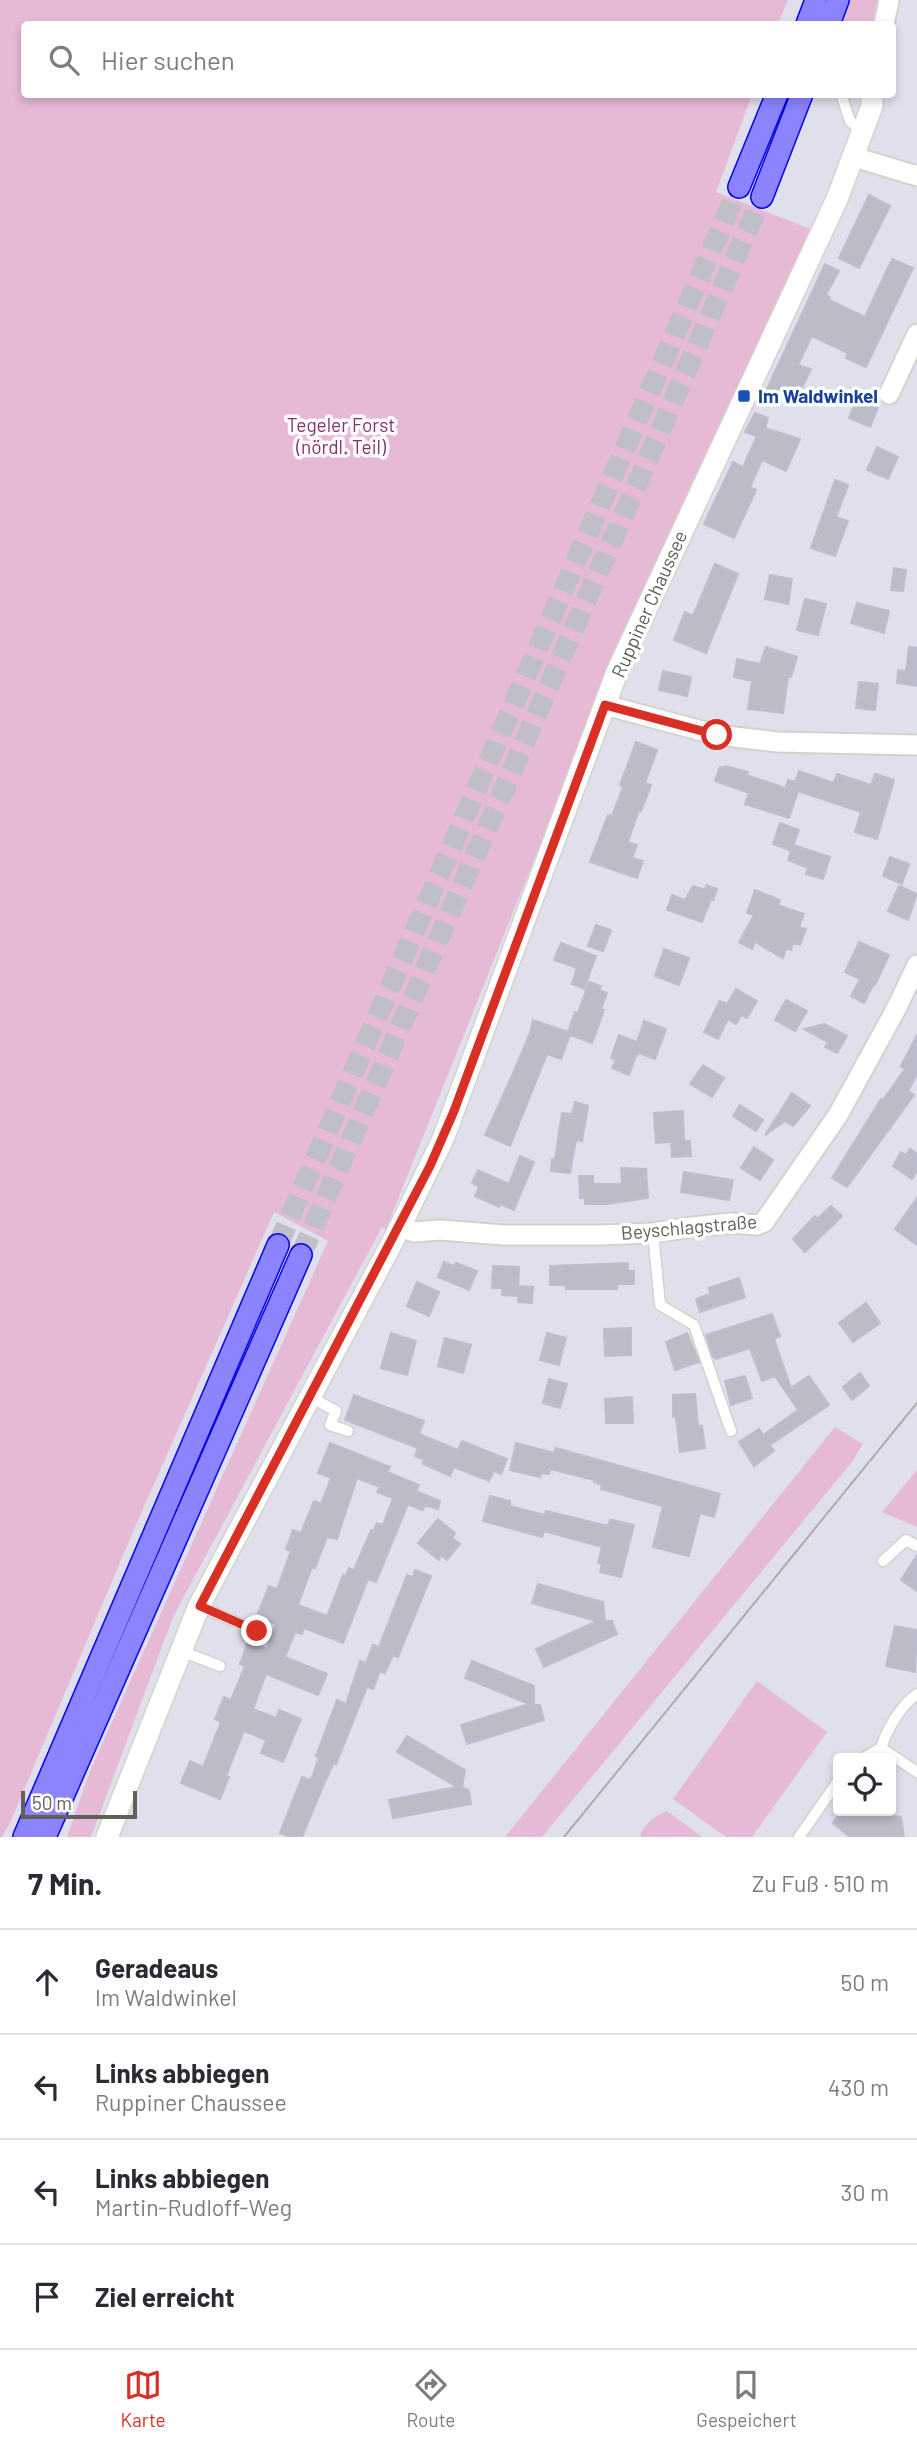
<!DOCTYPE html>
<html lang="de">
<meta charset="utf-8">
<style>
body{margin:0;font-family:Barlow,sans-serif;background:#f7f7f7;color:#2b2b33}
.controls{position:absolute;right:21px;bottom:21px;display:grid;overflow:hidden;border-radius:7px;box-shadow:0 4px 10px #0003}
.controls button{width:63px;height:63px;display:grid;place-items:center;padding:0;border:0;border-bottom:2px solid #e1e1e2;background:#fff;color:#2b2b33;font:35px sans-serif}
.scale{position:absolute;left:21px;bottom:18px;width:116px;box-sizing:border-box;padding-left:7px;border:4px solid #616058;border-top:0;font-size:19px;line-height:24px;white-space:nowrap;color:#616058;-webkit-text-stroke:5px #fff;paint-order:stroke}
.stop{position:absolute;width:21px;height:21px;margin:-16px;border:5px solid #d93025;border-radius:50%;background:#fff}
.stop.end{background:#d93025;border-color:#fff;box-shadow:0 2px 7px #0008}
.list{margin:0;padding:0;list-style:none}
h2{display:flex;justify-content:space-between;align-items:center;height:91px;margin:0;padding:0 28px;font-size:30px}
h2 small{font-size:23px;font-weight:400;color:#7c7c81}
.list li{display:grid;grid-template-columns:46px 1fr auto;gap:21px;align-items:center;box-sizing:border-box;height:105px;padding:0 28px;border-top:2px solid #e1e1e2}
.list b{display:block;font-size:26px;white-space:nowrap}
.list p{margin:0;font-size:23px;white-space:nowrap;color:#7c7c81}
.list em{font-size:23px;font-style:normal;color:#7c7c81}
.icon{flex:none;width:38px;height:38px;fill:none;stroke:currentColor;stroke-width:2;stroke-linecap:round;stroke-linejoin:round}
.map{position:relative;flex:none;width:917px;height:1837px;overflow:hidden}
.search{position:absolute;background:#fff;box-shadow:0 4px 10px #0003;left:21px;right:21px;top:21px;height:77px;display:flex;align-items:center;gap:18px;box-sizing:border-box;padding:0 24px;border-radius:7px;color:#7c7c81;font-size:26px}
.sheet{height:511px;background:#fff}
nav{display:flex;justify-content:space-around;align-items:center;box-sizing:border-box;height:98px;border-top:2px solid #e1e1e2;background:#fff;font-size:19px;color:#7c7c81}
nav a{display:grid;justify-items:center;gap:4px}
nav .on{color:#d93025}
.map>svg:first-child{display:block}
</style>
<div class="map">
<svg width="917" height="1837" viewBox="0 0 917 1837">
<rect width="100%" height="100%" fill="#e0dfec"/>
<g fill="#e6b9d7">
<polygon points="0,0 788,0 778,24 24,24 24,94 752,95 716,192 815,231 617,653 386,1229 382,1227 173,1617 91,1837 67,1837 90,1771 328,1241 274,1212 132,1534 10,1823 2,1837 0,1837"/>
<polygon points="848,0 889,0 884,24 840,24"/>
<polygon points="835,1427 863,1444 852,1462 542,1837 505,1837"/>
<polygon points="917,1470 917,1527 882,1512"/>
<polygon points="757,1681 827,1732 752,1837 726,1837 673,1799"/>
<path d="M667,1811L702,1837H640C643,1824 655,1816 667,1811Z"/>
</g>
<g fill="#bcbcc7" stroke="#bdbdd1" stroke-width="2" fill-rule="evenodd">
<polygon points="869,195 890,206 859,268 839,258"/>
<polygon points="892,259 913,268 866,367 846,358 848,353 812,336 798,365 811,369 794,404 766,391 825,264 839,271 826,295 830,297 829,300 865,317"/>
<polygon points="857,399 878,408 870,427 849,418"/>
<polygon points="755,413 768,418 765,428 800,439 786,471 762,460 750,487 756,490 734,538 704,524 733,462 743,467 757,436 745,432"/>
<polygon points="877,447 898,457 888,479 867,470"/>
<polygon points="835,480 848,485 836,517 848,521 835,556 811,548"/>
<polygon points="715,564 738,574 706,653 674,640 685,612 693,616"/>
<polygon points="894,568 906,570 903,591 891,590"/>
<polygon points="770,575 792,579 788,604 765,599"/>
<polygon points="805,599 826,604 818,635 797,630"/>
<polygon points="857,603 889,611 884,633 851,623"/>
<polygon points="766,647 797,657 791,677 788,676 783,713 748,709 752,681 734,677 737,659 760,664"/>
<polygon points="909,647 917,648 917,686 897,683 898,670 906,671"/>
<polygon points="663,671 691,677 687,696 659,690"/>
<polygon points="859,682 878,684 875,710 856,708"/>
<polygon points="636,742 657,750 645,783 651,785 641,811 639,810 628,842 637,845 632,858 643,861 637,878 590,862 608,815 612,816 623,787 620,785"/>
<polygon points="725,766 748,772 747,775 785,788 788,780 795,782 799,771 834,783 837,774 871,785 875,774 894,780 877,839 855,832 861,812 798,791 789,818 745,804 749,793 715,781 720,767 725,768"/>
<polygon points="780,823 799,830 791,851 773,844"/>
<polygon points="793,845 830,857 823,879 806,874 808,868 788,860"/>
<polygon points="890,857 909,864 902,884 883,876"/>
<polygon points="706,885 717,889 713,900 711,899 702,922 667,910 672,895 685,900 693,886 705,890"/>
<polygon points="899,886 917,894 908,920 888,911"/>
<polygon points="755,890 780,900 778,905 804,914 799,927 806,929 800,945 793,943 791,950 786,948 783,958 755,942 752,949 739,942 754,915 747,913"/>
<polygon points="596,925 611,930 603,951 588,946"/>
<polygon points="859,942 889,955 875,985 873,985 864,1003 851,996 860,979 845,972"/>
<polygon points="561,943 596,956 584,989 572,984 577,968 554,960"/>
<polygon points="664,949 689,958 679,985 655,976"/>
<polygon points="589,982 601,986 599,990 607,993 601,1009 604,1010 592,1043 570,1035 561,1059 547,1054 510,1146 485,1135 514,1071 530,1033 533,1020 568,1032 575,1012 578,1013"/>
<polygon points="736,989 757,1001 747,1018 741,1015 736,1024 728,1019 718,1039 704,1032 720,1001 727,1004"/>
<polygon points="786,1000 807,1011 795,1031 775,1020"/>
<polygon points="644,1021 666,1029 655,1059 639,1053 636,1056 629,1075 612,1068 616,1060 611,1058 619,1035 637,1042"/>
<polygon points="824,1024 847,1036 837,1053 825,1047 828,1042 804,1029"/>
<polygon points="917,1035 917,1075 908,1091 914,1095 847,1187 832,1178 881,1099 883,1100 905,1069 901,1066"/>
<polygon points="703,1065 724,1078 712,1097 690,1084"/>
<polygon points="792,1093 810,1106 793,1126 785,1121 765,1135"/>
<polygon points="575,1102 588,1106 582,1141 576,1140 570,1173 551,1171 552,1159 555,1159 562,1113 572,1114"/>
<polygon points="740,1105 763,1120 756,1131 733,1116"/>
<polygon points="683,1111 684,1141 690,1141 691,1156 672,1157 671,1142 656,1143 654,1113"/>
<polygon points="754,1147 773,1160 760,1180 741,1168"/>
<polygon points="910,1149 917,1154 917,1171 912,1179 893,1166 901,1152 906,1155"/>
<polygon points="520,1156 534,1162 514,1210 500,1204 499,1207 475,1196 479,1187 472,1183 478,1170 509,1184"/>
<polygon points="621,1168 646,1169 648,1198 607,1204 585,1204 585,1198 580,1198 579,1176 593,1176 593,1184 622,1184"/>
<polygon points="684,1172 733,1180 729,1200 681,1192"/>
<polygon points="917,1198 917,1245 895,1229"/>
<polygon points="831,1206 842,1216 805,1252 793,1239 815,1216 817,1219"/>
<polygon points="444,1262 454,1266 456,1263 477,1271 469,1290 438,1277"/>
<polygon points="628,1263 628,1271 634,1271 634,1284 617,1284 617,1289 566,1289 566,1285 550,1285 550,1266"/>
<polygon points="493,1266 519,1267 518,1296 502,1295 502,1288 492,1288"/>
<polygon points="739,1278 745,1297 700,1312 696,1299 710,1294 709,1288"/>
<polygon points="417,1282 439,1292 429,1316 407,1306"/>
<polygon points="519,1286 533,1287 532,1303 518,1302"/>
<polygon points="866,1303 880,1323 853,1342 839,1323"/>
<polygon points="772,1314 780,1336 774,1339 791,1388 809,1376 829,1405 770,1445 774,1451 754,1466 739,1442 759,1429 763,1435 798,1410 775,1376 762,1381 750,1348 716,1359 715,1356 713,1357 706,1335"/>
<polygon points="631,1328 631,1355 605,1356 604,1329"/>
<polygon points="391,1333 416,1341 407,1375 381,1368"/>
<polygon points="547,1333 566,1338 559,1365 540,1360"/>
<polygon points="687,1333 699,1362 675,1370 666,1342"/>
<polygon points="445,1338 471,1345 463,1373 438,1366"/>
<polygon points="860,1373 869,1386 852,1400 843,1387"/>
<polygon points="745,1376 752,1398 731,1405 725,1381"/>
<polygon points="549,1379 567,1384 560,1408 543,1403"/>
<polygon points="695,1394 698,1426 702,1426 705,1448 680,1452 676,1417 673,1417 673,1395"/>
<polygon points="354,1395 424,1421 419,1434 458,1450 462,1441 507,1459 501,1474 494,1471 489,1481 454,1467 450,1476 423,1464 424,1460 415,1456 418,1448 345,1420"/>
<polygon points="632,1397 633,1423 606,1423 605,1399"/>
<path d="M330,1443L390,1467L387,1472L419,1485L416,1491L440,1501L438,1509L419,1504L424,1508L422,1510L408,1504L376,1582L368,1579L343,1643L304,1628L302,1634L295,1632L285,1657L327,1674L318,1695L266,1674L253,1709L276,1718L279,1710L301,1719L283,1762L261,1753L266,1740L244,1731L226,1776L229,1777L220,1799L181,1783L190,1761L203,1767L221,1722L215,1719L224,1697L231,1700L245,1666L240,1664L248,1642L267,1649L276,1624L268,1621L270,1618L258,1613L269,1586L277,1589L291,1551L286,1549L293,1530L301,1533L314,1501L321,1504L331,1478L318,1473ZM357,1478L380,1487L377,1492L393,1498L383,1525L377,1523L374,1531L371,1530L354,1570L349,1568L346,1576L343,1575L327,1616L298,1605L312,1567L315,1568L327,1537L337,1539Z"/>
<polygon points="516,1443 554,1453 556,1448 720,1494 714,1517 700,1513 689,1556 653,1547 663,1506 601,1489 602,1485 594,1482 594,1480 550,1469 549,1474 541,1473 540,1477 510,1470"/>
<polygon points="490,1496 510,1501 510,1506 545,1515 546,1511 608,1526 610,1520 613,1520 634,1525 621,1577 600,1572 602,1564 598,1563 602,1547 544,1531 542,1537 483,1521"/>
<polygon points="438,1519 455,1533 452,1538 460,1544 447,1560 441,1555 439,1560 418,1543"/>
<polygon points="917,1555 917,1591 901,1580"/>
<polygon points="415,1570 431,1576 398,1657 393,1655 385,1673 380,1671 373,1689 367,1687 336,1764 334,1763 323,1786 302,1837 290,1837 280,1833 302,1777 311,1780 319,1757 316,1756 337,1700 346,1704 360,1661 366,1663 373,1645 379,1647 407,1575 413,1577"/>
<polygon points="538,1584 603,1602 605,1621 612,1621 617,1634 544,1667 536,1649 597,1621 532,1603"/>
<polygon points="895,1626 917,1630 915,1672 886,1666"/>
<polygon points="472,1661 534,1686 534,1705 540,1705 544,1720 467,1744 461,1725 529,1704 465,1678"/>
<polygon points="407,1736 465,1770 462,1788 469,1790 471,1804 393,1818 389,1800 457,1787 397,1752"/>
<polygon points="841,1811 889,1811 890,1816 901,1817 904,1837 850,1837 833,1823"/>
</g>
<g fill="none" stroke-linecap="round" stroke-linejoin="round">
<g stroke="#c0bfc7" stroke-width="21" stroke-dasharray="21 10" stroke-linecap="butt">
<polyline points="278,1245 739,187"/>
<polyline points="301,1255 762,197"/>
</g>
<defs>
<g id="lane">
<polyline points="841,94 850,121 862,132"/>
<polyline points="653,1233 660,1305 694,1325 731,1431"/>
<polyline points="310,1397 336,1411 330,1425 348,1431"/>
<polyline points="883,1561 906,1540 917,1546"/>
<polyline points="199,1606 257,1631"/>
<polyline points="181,1651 220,1666"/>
<path d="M881,1748C887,1729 901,1705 917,1694"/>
<polyline points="863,1758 881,1748 917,1772"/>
<polyline points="799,1837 838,1781"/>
</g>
<g id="street">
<polyline points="884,24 889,0"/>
<polyline points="854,157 917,176"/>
<polyline points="889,394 917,334"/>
<polyline points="605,705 717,735 778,742 917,745"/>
<polyline points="400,1227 414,1232 440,1230 504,1235 600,1235 653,1233 692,1227 731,1223 757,1225 764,1222 838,1115 896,1009 917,965"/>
</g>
<polyline id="secondary" points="107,1837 199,1606 393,1241 443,1139 617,672 837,199 872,106 872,94"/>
<g id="highway">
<polyline points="807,24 816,0"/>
<polyline points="829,24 838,0"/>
<polyline points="739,187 777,94"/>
<polyline points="762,197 802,94"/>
<polyline points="24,1837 278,1245"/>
<polyline points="45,1837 301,1255"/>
</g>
</defs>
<use href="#lane" stroke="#d3d3cb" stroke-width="13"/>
<use href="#street" stroke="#d3d3cb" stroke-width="23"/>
<use href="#secondary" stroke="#d4d4ca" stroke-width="24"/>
<use href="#highway" stroke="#0300eb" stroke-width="24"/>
<use href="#lane" stroke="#fff" stroke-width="10"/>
<use href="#street" stroke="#fff" stroke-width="19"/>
<use href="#secondary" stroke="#fff" stroke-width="21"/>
<use href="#highway" stroke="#8c83ff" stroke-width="21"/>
<polyline stroke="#adacab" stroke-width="2" points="564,1837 917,1403"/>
</g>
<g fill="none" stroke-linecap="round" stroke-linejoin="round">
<polyline stroke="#d93025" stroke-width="9" points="257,1631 200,1606 430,1166 454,1111 605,705 717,735"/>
</g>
<rect fill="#1a4fb4" stroke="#fff" stroke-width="2.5" x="737" y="389" width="14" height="14" rx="3.5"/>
<g text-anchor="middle" stroke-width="7" stroke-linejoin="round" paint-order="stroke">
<g font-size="19" font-weight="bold" fill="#164399" stroke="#fff" text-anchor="start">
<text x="758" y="403">Im Waldwinkel</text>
</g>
<g font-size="19" fill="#883167" stroke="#fff">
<text x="341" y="432">Tegeler Forst<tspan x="341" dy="22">(nördl. Teil)</tspan></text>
</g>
<g font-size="19" fill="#616058" stroke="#fff">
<text transform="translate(649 604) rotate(-66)" y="7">Ruppiner Chaussee</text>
<text transform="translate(689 1227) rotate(-5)" y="7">Beyschlagstraße</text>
</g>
</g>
</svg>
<div class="controls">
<button><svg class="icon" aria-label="locate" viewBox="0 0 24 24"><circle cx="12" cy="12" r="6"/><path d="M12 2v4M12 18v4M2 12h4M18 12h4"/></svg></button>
</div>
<div class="scale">50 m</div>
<div class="stop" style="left:717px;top:735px"></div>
<div class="stop end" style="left:257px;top:1631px"></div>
<div class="search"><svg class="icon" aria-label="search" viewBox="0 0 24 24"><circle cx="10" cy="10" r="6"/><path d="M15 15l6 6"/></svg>Hier suchen</div>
</div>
<section class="sheet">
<h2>7 Min.<small>Zu Fuß · 510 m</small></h2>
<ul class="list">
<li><svg class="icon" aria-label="ahead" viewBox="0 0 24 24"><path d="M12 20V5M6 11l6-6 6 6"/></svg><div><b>Geradeaus</b><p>Im Waldwinkel</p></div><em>50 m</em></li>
<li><svg class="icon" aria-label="left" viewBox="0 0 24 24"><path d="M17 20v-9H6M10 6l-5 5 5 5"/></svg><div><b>Links abbiegen</b><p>Ruppiner Chaussee</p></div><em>430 m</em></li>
<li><svg class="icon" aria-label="left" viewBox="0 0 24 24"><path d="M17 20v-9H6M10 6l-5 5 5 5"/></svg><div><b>Links abbiegen</b><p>Martin-Rudloff-Weg</p></div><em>30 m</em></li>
<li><svg class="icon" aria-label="arrive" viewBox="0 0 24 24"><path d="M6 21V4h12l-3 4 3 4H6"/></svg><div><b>Ziel erreicht</b></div></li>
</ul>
</section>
<nav>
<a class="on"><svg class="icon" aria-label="map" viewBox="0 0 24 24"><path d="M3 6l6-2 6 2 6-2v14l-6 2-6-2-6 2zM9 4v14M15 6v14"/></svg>Karte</a>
<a><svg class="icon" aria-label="directions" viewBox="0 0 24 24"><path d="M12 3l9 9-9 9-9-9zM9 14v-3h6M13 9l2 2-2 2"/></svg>Route</a>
<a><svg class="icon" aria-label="saved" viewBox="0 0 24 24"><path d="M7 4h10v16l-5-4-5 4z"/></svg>Gespeichert</a>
</nav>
